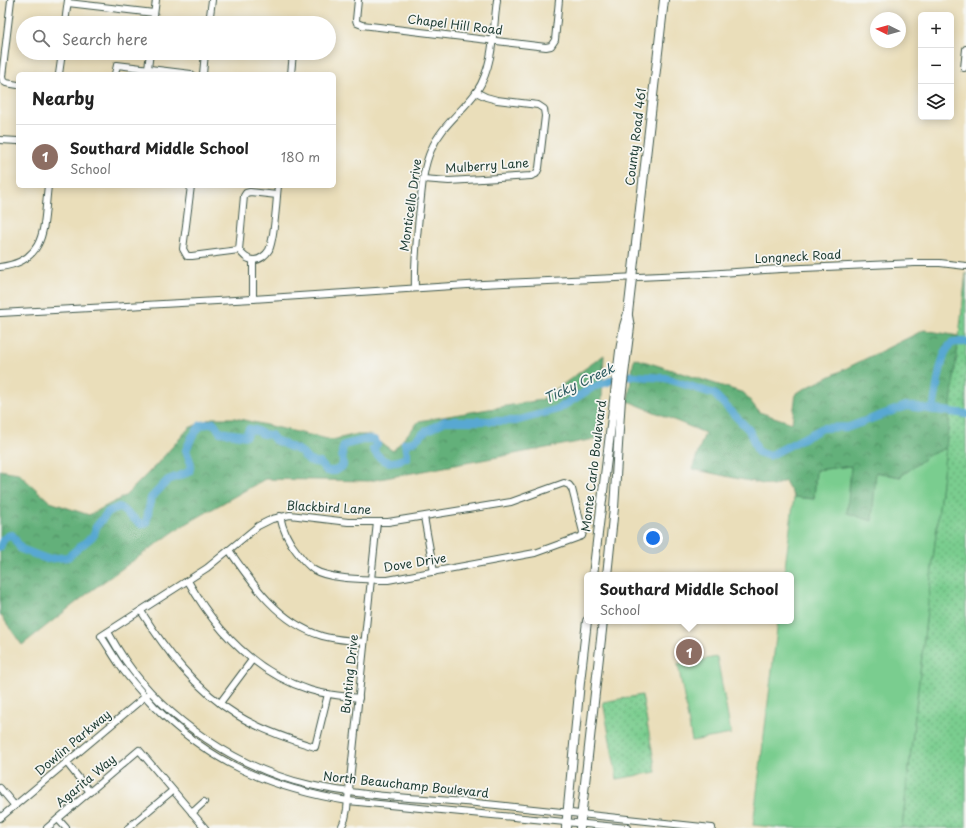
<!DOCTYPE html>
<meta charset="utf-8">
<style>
body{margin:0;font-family:"Playpen Sans",sans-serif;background:#f6f6f6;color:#222}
.controls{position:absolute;right:12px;top:12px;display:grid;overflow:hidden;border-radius:6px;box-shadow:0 2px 10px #0003}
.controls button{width:36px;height:36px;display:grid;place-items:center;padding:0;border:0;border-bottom:1px solid #e0e0e0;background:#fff;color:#222;font:20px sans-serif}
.compass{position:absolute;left:870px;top:12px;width:36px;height:36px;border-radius:50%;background:#fff;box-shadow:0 2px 10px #0003;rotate:275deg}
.you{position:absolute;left:653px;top:538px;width:14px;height:14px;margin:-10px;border:3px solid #fff;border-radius:50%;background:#1a73e8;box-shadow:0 0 0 6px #1a73e833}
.badge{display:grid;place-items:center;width:26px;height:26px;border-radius:50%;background:#db2777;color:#fff;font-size:13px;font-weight:700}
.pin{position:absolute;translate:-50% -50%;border:2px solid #fff;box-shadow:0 1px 4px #0006}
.popup{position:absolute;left:584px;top:572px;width:210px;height:52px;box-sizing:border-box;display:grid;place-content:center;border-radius:6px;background:#fff;filter:drop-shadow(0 1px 3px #0005);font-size:13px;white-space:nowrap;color:#767676}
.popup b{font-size:15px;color:#222}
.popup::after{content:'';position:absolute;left:50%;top:100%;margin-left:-8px;border:8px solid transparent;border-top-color:#fff}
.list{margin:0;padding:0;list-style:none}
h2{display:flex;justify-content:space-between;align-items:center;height:52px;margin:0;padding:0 16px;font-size:17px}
h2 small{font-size:13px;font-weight:400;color:#767676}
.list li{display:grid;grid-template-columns:26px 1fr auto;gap:12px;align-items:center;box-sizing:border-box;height:64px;padding:0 16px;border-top:1px solid #e0e0e0}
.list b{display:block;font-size:15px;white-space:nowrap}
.list p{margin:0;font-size:13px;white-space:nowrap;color:#767676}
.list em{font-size:13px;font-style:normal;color:#767676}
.icon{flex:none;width:22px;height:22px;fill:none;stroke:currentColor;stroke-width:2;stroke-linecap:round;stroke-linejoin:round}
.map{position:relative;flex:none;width:966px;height:828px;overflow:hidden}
.search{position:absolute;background:#fff;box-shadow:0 2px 10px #0003;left:16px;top:16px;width:320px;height:44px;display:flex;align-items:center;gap:10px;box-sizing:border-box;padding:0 14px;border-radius:22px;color:#767676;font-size:15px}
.panel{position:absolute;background:#fff;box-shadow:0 2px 10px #0003;left:16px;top:72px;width:320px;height:116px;border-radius:6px}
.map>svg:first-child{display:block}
</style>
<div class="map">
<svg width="966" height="828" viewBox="0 0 966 828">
<defs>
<pattern id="forest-crowns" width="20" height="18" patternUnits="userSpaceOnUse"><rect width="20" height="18" fill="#63b07a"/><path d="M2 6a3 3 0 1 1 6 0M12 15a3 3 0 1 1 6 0" fill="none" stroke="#519065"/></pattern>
<pattern id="park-dots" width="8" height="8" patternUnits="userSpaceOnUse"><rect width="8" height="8" fill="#7acd8f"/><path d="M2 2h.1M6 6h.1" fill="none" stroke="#63a876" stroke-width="1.8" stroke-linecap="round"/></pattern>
</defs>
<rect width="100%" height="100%" fill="#f6f6f2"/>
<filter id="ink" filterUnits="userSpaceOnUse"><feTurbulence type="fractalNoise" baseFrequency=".025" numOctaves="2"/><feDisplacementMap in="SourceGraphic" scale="8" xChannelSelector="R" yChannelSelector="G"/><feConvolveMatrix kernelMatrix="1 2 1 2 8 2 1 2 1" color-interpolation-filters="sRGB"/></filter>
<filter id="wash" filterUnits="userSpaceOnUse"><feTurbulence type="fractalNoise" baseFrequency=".012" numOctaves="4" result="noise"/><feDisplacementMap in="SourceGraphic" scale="16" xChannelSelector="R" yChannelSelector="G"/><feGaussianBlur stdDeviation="0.9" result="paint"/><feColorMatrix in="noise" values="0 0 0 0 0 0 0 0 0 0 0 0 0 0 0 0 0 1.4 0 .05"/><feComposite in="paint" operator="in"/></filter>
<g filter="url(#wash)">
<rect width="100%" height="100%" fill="#eadeba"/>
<g fill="#7acd8f" stroke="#4c8562">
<polygon points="946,448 902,828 782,828 753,825 778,621 791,621 791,575 784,575 794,497 814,499 816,470 852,466 848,513 876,472 900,477 929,455"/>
<polygon points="717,657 731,734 692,741 678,664"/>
</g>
<g fill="url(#forest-crowns)" stroke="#417657">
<polygon points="924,330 959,336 946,448 929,455 900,477 876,472 872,521 847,513 851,466 816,470 814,499 794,497 785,481 773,486 692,469 705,433 628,401 634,358 744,393 759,412 792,423 796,393"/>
<polygon points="604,355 600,438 369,481 265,479 179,528 92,590 22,645 0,614 0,470 18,473 50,502 89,515 125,496 157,464 189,428 212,418 235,418 332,440 353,435 369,435 393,451 419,421 541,400"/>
</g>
<g fill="url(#park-dots)" stroke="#4c8562">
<polygon points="966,273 966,828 902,828 959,336"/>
<polygon points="642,695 656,772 617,779 603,702"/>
</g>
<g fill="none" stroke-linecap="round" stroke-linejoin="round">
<g stroke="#58a8d2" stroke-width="8">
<path d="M933,410C936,395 940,353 951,344C955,341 961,342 966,342"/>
<path d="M0,547C2,541 5,535 12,535L21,549L47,559L68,557L94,535L96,527L108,512L119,507L141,524L146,523L151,498L168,480L189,472L191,464L186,450L192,437L201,425L214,423L220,432L246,436L249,429L255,430L263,434L271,435L275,440L300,451L309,461L320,463L327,471H335L343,466L342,451L344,445L367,439L374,440L377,444L373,449C382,464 392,465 407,457L405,443L413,442L426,431L445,421H516L558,409L593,387L608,382L621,375L665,378L714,394L749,430L758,452L769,456L823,428L849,427L906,406L966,414"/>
</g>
</g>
</g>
<g filter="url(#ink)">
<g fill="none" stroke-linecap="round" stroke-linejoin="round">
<defs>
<g id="minor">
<polyline points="11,0 2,77 3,81 6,83 18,85"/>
<polyline points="358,0 356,20 357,23 362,25 546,47 551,46 555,40 559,0"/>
<polyline points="68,3 154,13"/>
<polyline points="210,21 228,23"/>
<polyline points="65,23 68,0"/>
<polyline points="153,23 156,0"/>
<polyline points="209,23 212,0"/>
<polyline points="148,68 150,53"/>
<polyline points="964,68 966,49"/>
<polyline points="59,74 62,53"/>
<polyline points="115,74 117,65 191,74"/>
<polyline points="203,74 205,53"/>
<polyline points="291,74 293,53"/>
<polyline points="0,140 18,141"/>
<polyline points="423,179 449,181 531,176 536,174 539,168 545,116 544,109 538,105 497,100 486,97 476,92"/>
<polyline points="191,186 183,249 187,256 192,256 239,250"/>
<path d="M277,195L250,192L246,193L244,196L239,250C243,255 247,260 254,260C260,260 266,255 269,250C275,237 276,202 278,186"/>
<polyline points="253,260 253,299"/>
<path d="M0,267C49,261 43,224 48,186"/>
<path d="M415,288C414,261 417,234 420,207C422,188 423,168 431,150C441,126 462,112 477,91C494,65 493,30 497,0"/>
<polyline points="0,313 253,299 483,284 706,274 781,269 915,263 940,263 966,266"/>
<path d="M280,516C283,531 288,541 297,552C302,559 307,565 314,570C329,579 362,579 380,580H388L535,553L582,536L583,532L572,489L569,485L564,483L511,502L388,522H348L290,515L272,519L258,526L207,568L101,636C107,645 113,655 119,664C129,679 142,693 154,706C210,763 270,788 348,801L627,828"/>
<polyline points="424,517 434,572"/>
<path d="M229,550C253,585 279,623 322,636C336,640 350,640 364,642"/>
<path d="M188,581C216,631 254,672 310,690C326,695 342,696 359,698"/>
<path d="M141,611C166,651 196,690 237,715C261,730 288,739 315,747L328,694"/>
<path d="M108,632C113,641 119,651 125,660C166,720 239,769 310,785C364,797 421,798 476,803C555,811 634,820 712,828"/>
<polyline points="220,703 252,660"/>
<polyline points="66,762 90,792"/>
<polyline points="0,788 15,806"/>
<polyline points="192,813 204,802"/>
<polyline points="0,818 147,695"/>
<polyline points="58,819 66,828"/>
<polyline points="47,828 139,750 205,828"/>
<polyline points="128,828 172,791"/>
<polyline points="341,828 345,819 347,809 377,522"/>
</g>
<g id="major">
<polyline points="593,575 620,351 624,326 628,313 664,0"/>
<polyline points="607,575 614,508 621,398 630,327 628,316"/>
<polyline points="566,828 580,682 587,621"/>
<polyline points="580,828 603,621"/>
</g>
</defs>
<use href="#minor" stroke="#3d5548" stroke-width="8"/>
<use href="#major" stroke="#3d5548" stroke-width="10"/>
<use href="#minor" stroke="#fff" stroke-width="6"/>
<use href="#major" stroke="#fff" stroke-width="8"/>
</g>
</g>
<g text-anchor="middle" stroke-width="3.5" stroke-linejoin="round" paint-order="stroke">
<g font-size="12" fill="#1f3d34" stroke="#f6f6f2">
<text transform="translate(455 25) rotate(7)" y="4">Chapel Hill Road</text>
<text transform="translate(636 137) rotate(-83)" y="4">County Road 461</text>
<text transform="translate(487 166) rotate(-4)" y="4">Mulberry Lane</text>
<text transform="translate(411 205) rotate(-82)" y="4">Monticello Drive</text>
<text transform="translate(798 257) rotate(-3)" y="4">Longneck Road</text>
<text transform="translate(594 466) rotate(-83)" y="4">Monte Carlo Boulevard</text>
<text transform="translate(329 508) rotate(3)" y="4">Blackbird Lane</text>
<text transform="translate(415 563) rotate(-9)" y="4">Dove Drive</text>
<text transform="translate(350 674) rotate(-84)" y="4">Bunting Drive</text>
<text transform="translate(73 743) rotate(-40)" y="4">Dowlin Parkway</text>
<text transform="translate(86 781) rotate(-40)" y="4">Agarita Way</text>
<text transform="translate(406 785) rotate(6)" y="4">North Beauchamp Boulevard</text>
</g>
<g font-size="13" font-style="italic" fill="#305d63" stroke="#f6f6f2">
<text transform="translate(579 383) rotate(-25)" y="5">Ticky Creek</text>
</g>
</g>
</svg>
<div class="controls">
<button>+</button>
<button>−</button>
<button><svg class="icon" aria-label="layers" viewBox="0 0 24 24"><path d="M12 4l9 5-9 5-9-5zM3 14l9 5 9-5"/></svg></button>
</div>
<svg class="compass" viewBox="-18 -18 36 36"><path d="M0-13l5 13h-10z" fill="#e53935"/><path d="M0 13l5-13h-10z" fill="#767676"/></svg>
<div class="you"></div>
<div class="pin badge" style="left:689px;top:652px;background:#8d6e63">1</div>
<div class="popup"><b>Southard Middle School</b>School</div>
<div class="search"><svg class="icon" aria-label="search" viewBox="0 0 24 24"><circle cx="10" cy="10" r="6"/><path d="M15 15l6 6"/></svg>Search here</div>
<section class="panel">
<h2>Nearby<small></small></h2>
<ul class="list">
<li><span class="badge" style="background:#8d6e63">1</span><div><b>Southard Middle School</b><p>School</p></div><em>180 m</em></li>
</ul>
</section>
</div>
